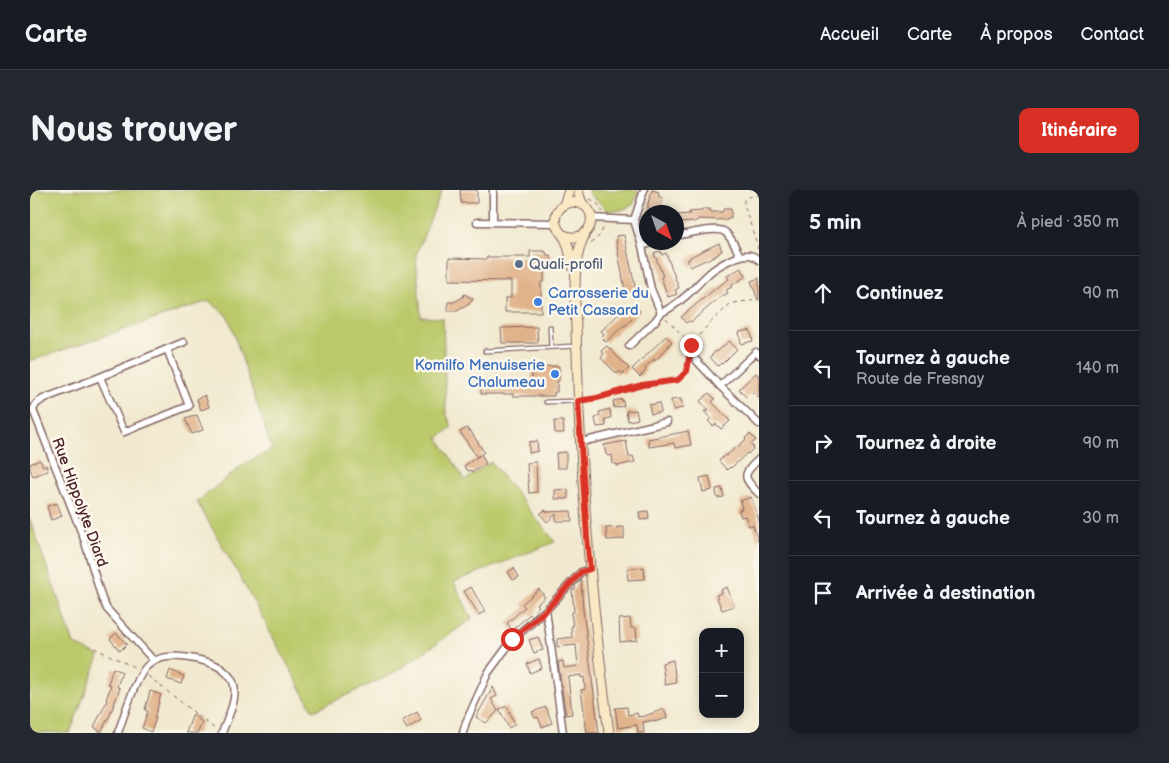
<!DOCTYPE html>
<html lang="fr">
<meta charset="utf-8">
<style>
body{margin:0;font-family:"Balsamiq Sans",sans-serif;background:#242831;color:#f1f3f6}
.controls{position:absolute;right:15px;bottom:15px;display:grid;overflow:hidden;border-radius:10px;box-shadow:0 2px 12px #0003}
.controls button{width:45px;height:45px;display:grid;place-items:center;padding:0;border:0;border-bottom:1px solid #363941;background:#171b24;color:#f1f3f6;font:25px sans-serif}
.compass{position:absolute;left:609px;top:15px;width:45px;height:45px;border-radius:50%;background:#171b24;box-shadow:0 2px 12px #0003;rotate:140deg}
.stop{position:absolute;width:15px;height:15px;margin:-11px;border:4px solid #d93025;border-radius:50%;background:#fff}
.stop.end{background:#d93025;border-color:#fff;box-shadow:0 1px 5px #0008}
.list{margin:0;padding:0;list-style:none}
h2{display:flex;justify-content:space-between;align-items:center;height:65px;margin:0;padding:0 20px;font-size:21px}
h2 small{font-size:16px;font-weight:400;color:#9ea1a6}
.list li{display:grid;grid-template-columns:32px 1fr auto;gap:15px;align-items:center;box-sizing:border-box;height:75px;padding:0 20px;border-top:1px solid #363941}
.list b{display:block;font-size:19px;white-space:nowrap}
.list p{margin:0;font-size:16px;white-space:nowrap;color:#9ea1a6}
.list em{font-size:16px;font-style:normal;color:#9ea1a6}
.icon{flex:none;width:28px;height:28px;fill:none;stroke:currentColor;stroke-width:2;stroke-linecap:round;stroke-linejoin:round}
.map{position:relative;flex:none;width:729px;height:543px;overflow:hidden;border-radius:10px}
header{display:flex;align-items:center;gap:30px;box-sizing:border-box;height:70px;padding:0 25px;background:#171b24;border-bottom:1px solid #363941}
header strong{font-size:24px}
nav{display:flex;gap:28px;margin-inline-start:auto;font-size:18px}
.intro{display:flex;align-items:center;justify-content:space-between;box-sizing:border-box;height:120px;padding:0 30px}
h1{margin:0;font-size:35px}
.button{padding:12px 22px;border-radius:10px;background:#d93025;color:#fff;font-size:18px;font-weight:700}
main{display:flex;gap:30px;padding:0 30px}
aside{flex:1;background:#171b24;border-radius:10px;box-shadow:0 2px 12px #0003}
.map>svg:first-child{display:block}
</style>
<header>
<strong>Carte</strong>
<nav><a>Accueil</a><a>Carte</a><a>À propos</a><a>Contact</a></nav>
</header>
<div class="intro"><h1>Nous trouver</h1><a class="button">Itinéraire</a></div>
<main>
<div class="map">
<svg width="729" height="543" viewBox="0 0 729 543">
<rect width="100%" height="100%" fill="#fbf7ec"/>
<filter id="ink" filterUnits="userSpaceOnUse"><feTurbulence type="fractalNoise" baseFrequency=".02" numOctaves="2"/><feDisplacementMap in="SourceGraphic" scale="10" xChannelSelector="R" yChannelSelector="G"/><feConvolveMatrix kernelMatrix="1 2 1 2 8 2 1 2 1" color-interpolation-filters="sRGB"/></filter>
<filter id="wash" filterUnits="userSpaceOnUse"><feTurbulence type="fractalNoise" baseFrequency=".0096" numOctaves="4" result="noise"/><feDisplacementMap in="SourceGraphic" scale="20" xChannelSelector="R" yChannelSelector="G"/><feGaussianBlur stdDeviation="1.12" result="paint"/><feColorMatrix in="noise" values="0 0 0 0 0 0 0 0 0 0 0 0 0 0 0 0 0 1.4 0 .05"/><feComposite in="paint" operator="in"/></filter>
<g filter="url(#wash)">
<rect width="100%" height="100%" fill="#f1e9cf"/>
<g fill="#bbc96b" stroke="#82744b">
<polygon points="0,0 412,0 386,65 391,127 413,128 416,223 422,237 408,248 435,290 461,272 525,352 424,392 442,429 362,484 283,521 209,385 167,312 214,274 242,260 198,126 179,111 0,171"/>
<polygon points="558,0 609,0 603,15 591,20 578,21 571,14 559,4"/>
<polygon points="0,329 44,454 69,466 40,543 0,543"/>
</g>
<g id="blocks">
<g fill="#e1b38b">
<polygon points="430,0 447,0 447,13 431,13"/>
<polygon points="622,0 629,2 628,6 633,8 629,22 618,22 618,13"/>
<polygon points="672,19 680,19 680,22 693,22 693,19 701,19 701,28 697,28 697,30 668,29 668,30 664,32 646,33 646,25 660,24 659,22 672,21"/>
<polygon points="594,45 606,101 598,103 597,99 595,100 586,51 587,51 586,46"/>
<polygon points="689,53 692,61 688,63 689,64 660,77 657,70 660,69 660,67"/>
<polygon points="500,61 515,61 514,62 516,62 517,65 520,65 521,67 521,79 514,79 514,92 511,92 511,122 475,122 475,108 481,108 481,91 419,90 419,68 456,69 457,67 500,67"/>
<polygon points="631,61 632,65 636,63 649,98 645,100 647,104 638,107 631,87 633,86 624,63"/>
<polygon points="711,78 716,86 701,96 702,97 696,100 698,103 689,108 661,132 659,131 656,133 651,127 686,98 699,89 697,86"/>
<polygon points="729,88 729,109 728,110 721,91"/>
<polygon points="434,104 443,109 439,114 427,121 418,121 418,112 424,112 433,107"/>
<polygon points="598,115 601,118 604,115 610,121 595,136 594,135 576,152 571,147 574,144 571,141"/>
<polygon points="507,137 508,153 472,153 471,138"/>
<polygon points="720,140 723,151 711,154 709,142"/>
<polygon points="636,146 642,152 638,155 639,156 625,171 624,169 615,178 616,180 610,187 602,179"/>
<polygon points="699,151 707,159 692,174 691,173 688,176 680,167 686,161 687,162"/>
<polygon points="577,156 599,178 593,184 590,181 587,184 571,168 574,164 571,161"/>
<polygon points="529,176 529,191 527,191 527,202 524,202 524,206 483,206 483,204 451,204 451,192 502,191 502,177"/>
<polygon points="726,183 729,187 729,208 723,202 717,208 709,199"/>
<polygon points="679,203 685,209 682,212 700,231 691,239 686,234 683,236 678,231 681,229 674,221 679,221 670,211"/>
<polygon points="175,205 179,217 171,220 167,209"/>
<polygon points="592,209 594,216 584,218 583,211"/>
<polygon points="651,209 653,218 643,220 641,210"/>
<polygon points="629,213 631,222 621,224 619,215"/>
<polygon points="580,219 581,228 575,229 576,236 567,237 565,228 570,226 569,222"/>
<polygon points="606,220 608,229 598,231 596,221"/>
<polygon points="167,225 173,240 162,244 155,229"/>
<polygon points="524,231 533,231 534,243 525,243"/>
<polygon points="437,238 439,241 440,240 454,262 451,264 456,274 442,282 440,280 438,281 434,276 450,265 447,267 430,242"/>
<polygon points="658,241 661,255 645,258 644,253 619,257 618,249"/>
<polygon points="720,244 726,250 721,254 724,258 718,264 717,263 701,278 700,277 697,280 689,271 695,265 696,266 706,257 707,258 716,249 715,248"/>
<polygon points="507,251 508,261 499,263 499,252"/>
<polygon points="596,251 599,267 603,266 605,272 587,276 587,274 583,274 582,265 578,266 576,264 574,255"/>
<polygon points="536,262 536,278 527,278 526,263"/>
<polygon points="10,270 13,276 16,275 18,281 3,286 0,279 0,274"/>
<polygon points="506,272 507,302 499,303 497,273"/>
<polygon points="679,286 682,300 673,302 670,288"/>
<polygon points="692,298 694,307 687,308 686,299"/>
<polygon points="538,299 538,309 525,309 525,300"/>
<polygon points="721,307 729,330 729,351 728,351 723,335 719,336 715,326 711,327 709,320 712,319 710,311"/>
<polygon points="27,313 32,326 21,330 17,316"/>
<polygon points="515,320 517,322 541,321 542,331 526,331 526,324 517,332 510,324"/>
<polygon points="618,321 619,329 610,330 609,322"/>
<polygon points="594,337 594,349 577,350 576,338"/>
<polygon points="614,377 615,389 598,390 597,379"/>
<polygon points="484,378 489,387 483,390 478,382"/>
<polygon points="551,390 553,420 569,543 557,543 551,500 555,499 554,487 551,488 551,485 538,487 542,524 536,525 528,472 533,471 534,478 548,476 546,455 527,457 527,449 542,447 541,437 543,436 541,423 544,422 542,400 545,399 545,396"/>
<polygon points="441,397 455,421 449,425 434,401"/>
<polygon points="697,397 704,416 692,420 686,405 692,403 691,400"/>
<polygon points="509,399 515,407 507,414 509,416 506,419 507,421 502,426 500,424 482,440 477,433 495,417 492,414"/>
<polygon points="600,428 601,438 606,438 607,450 590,452 589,429"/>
<polygon points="86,443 97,454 90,461 80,449"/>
<polygon points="508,447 513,460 504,463 499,450"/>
<polygon points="509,469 512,478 500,483 497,474"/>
<polygon points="643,470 646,493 635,495 632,473"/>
<polygon points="83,478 92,482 87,497 90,498 80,525 71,542 64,537 77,511 76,510 81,495 78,494"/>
<polygon points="140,480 154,486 151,494 137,489"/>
<polygon points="463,497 467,506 461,509 468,521 456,533 446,527"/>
<polygon points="120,501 131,505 128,513 129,513 124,528 126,528 121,542 112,538 118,521 115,520"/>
<polygon points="477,516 485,534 479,538 469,519"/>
<polygon points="516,517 522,533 512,537 508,527 505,528 502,522"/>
<polygon points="597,517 598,525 607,523 608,527 612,526 612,527 634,519 637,528 624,532 624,530 613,532 614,543 608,543 607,535 588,538 585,518"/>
<polygon points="387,522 391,530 377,539 372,531"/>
<polygon points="163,524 172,532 168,543 156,543"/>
</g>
</g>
</g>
<g filter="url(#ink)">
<use href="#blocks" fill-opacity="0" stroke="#846664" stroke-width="1"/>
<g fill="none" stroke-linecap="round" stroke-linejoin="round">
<defs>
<g id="lane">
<polyline points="520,137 521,157"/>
<polyline points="455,161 546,156"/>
<polyline points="516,212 548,211"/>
</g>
<g id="street">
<path d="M561,28L604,30L612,56L621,99L631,123C641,118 649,112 657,105C666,97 674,87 683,80C691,74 709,64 719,65C723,65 726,68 729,70"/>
<polyline points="604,30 614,0"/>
<polyline points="463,31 463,0"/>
<polyline points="447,32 526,33"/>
<path d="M646,46C656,44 687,36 695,42C702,48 706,58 710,66"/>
<polyline points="612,56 625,52"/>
<polyline points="599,156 625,131 631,123"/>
<polyline points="666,170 690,196 729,234"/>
<polyline points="70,187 94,242 159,216 137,159"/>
<polyline points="690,196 726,162 729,165"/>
<polyline points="551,252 637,232"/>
<path d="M729,269C711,286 713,287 729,304"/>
<polyline points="516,420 533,543"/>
<polyline points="124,471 77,419 72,409 54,349 3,220 6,214 13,209 70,187 154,152"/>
<path d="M88,543C93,528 106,486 117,476C121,472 131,467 138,467C148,465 173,470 183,474C191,477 202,486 204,495C207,511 197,529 192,543"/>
<polyline points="433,543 436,532 458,483 483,449 516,420 551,382 560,379"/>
</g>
<g id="secondary">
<polyline points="548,0 550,8 553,15"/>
<polyline points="534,15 539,0"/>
<path d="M555,44C544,66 545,90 545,114C546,130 546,147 547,163C550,290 562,417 579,543"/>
<path d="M534,45C556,55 571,28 554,15C548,12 542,11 536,14C527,18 523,28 527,37C530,44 534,44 537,53C540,62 541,71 544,79"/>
</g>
</defs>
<use href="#lane" stroke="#846664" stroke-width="5.5"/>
<use href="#street" stroke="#846664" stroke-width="9"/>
<use href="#secondary" stroke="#846664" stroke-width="11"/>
<g stroke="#846664" stroke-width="1" stroke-dasharray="4 4" stroke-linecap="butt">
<polyline points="560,9 567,13 573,22"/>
<polyline points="561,54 571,44 574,35"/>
<polyline points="727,59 728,57 714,15 714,10 719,7 729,5"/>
<polyline points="636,128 661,154"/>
<polyline points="659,166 661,155 678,135 700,114 709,112 729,110"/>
<polyline points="556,210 567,208 612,195 647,190 657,181 658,172"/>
<polyline points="64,458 106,478"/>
<polyline points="118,486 185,539"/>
</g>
<use href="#lane" stroke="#fff" stroke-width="3"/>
<use href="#street" stroke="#fff" stroke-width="6"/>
<use href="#secondary" stroke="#f8e8c3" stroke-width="9"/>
</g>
</g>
<g fill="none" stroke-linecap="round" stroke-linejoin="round" filter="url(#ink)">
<polyline stroke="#d93025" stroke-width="6" points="482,449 516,420 551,382 560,379 557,347 548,211 567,208 612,195 648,190 657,181 661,155"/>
</g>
<circle fill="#5c6f8a" stroke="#fbf7ec" stroke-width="2" cx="489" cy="74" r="5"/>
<g fill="#3f7fe0" stroke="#fbf7ec" stroke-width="2">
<circle cx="508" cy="112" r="5"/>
<circle cx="525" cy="184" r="5"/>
</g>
<g text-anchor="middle" stroke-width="5" stroke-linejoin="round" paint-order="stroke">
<g font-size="15" fill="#4e5e75" stroke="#fbf7ec" text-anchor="start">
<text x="499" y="79">Quali-profil</text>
</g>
<g font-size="15" fill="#366cbe" stroke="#fbf7ec" text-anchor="start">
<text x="518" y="108">Carrosserie du<tspan x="518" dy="17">Petit Cassard</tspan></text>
<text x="515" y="180" text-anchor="end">Komilfo Menuiserie<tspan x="515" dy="17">Chalumeau</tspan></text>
</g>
<g font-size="15" fill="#4a1f2b" stroke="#fbf7ec">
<text transform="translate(50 312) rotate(70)" y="5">Rue Hippolyte Diard</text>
</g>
</g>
</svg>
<div class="controls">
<button>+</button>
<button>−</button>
</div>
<svg class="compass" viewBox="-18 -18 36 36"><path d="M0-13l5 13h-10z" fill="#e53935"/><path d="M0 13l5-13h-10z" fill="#9ea1a6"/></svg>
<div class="stop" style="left:482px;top:449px"></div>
<div class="stop end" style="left:661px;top:155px"></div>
</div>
<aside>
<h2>5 min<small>À pied · 350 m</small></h2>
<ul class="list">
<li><svg class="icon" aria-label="ahead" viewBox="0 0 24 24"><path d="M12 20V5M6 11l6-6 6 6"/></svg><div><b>Continuez</b></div><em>90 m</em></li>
<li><svg class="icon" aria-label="left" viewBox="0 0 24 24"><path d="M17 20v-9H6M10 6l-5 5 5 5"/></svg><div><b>Tournez à gauche</b><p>Route de Fresnay</p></div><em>140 m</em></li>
<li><svg class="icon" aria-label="right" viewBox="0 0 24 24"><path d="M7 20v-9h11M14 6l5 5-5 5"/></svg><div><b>Tournez à droite</b></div><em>90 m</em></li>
<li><svg class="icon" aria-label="left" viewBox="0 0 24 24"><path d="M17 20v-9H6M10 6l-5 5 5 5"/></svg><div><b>Tournez à gauche</b></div><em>30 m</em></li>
<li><svg class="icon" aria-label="arrive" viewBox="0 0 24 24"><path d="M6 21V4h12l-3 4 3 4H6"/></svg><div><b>Arrivée à destination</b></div></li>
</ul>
</aside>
</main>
